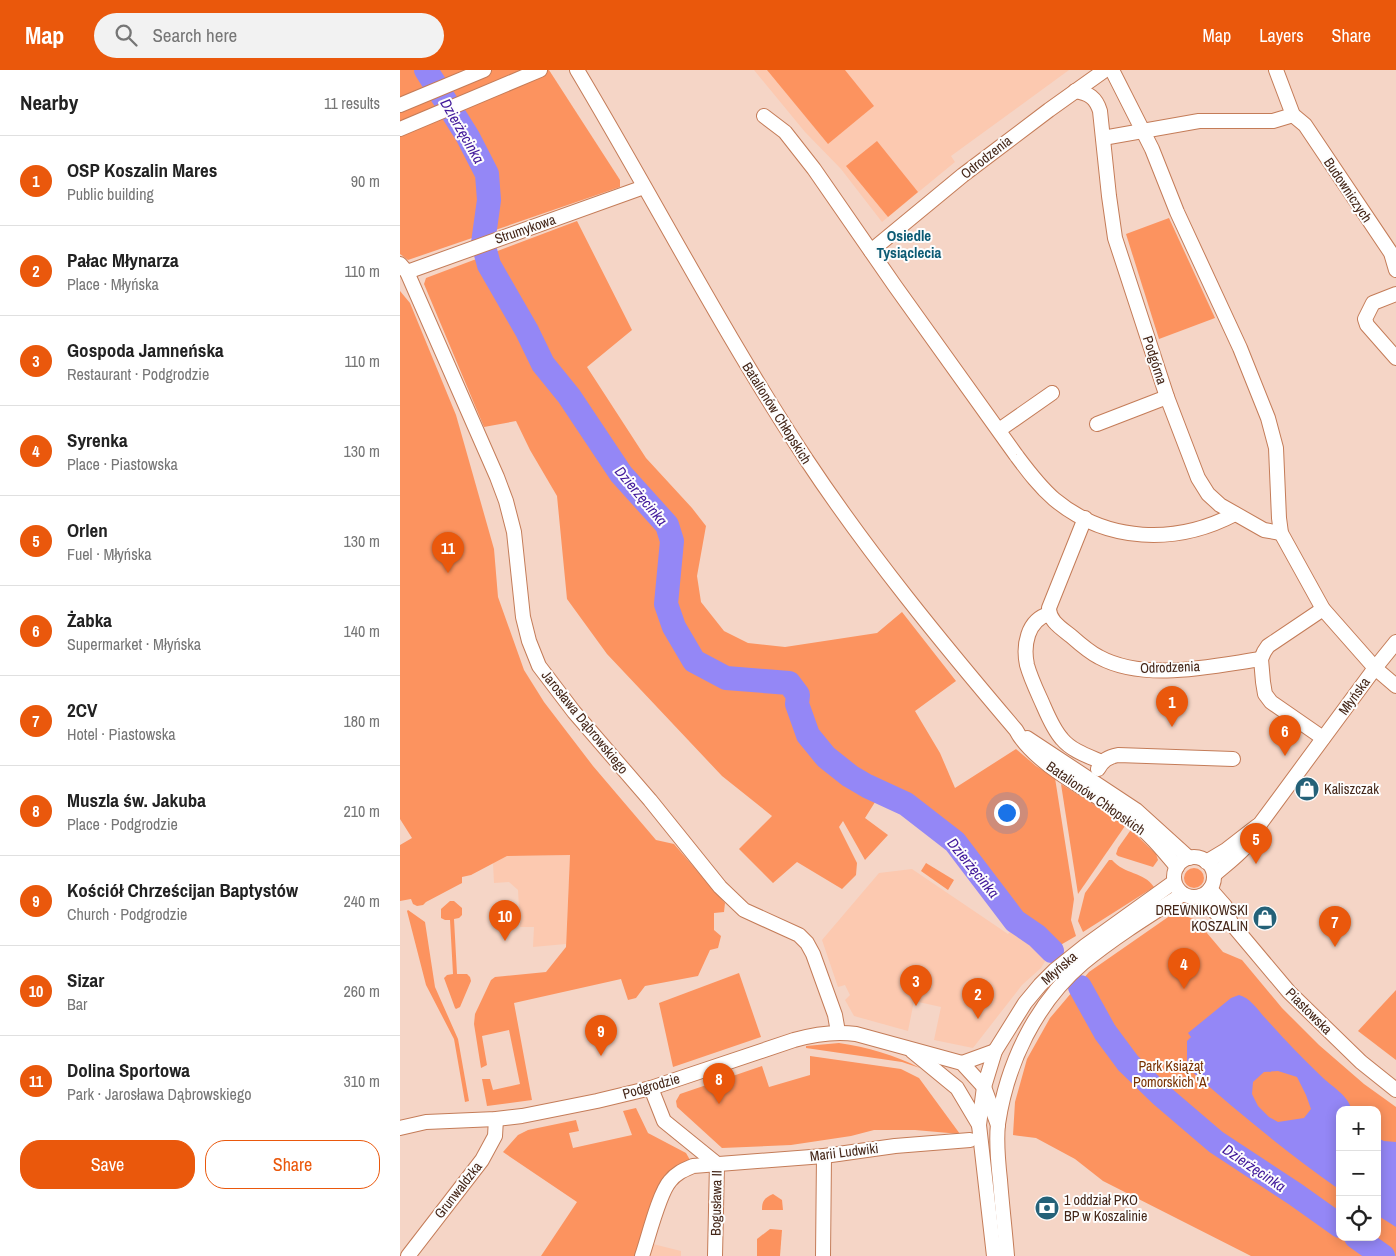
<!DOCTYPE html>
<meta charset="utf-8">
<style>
body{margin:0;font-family:"Archivo Narrow",sans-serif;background:#f2f2f2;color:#222}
.controls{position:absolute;right:15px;bottom:15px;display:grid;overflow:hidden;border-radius:10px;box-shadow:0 2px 12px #0003}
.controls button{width:45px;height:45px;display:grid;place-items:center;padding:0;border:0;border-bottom:1px solid #e0e0e0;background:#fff;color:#222;font:25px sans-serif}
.you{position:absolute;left:606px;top:742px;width:18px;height:18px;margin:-12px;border:4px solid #fff;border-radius:50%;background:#1a73e8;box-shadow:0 0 0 8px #1a73e833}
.badge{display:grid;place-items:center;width:32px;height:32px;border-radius:50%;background:#ea580c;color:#fff;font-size:16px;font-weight:700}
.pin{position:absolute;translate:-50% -41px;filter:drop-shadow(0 1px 2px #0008)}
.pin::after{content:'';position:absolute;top:26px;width:18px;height:15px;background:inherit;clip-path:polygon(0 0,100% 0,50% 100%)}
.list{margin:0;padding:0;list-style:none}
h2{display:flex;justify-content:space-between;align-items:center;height:65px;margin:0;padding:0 20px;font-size:21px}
h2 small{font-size:16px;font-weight:400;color:#767676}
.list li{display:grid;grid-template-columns:32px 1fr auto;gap:15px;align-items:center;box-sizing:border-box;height:90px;padding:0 20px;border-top:1px solid #e0e0e0}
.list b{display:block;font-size:19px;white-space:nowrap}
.list p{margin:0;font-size:16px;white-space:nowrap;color:#767676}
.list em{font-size:16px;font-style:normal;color:#767676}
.actions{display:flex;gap:10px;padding:15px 20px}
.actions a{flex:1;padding:11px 0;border:1px solid #ea580c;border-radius:20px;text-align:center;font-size:18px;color:#ea580c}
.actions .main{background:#ea580c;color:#fff}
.icon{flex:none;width:28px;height:28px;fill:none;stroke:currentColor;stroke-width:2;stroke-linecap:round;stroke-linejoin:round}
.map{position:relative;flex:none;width:996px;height:1186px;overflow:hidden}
header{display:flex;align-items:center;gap:30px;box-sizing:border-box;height:70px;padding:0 25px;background:#ea580c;color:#fff}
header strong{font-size:24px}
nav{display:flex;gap:28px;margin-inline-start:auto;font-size:18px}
.search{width:350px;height:45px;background:#f2f2f2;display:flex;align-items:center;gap:12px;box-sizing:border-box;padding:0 18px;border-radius:28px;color:#767676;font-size:19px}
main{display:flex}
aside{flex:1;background:#fff}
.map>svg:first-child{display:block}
</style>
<header>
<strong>Map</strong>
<div class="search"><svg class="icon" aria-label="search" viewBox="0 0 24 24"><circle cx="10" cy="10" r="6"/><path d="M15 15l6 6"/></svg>Search here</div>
<nav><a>Map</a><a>Layers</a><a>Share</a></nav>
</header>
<main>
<aside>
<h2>Nearby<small>11 results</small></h2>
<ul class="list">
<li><span class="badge">1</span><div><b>OSP Koszalin Mares</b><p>Public building</p></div><em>90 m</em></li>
<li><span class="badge">2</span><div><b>Pałac Młynarza</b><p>Place · Młyńska</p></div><em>110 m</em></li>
<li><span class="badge">3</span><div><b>Gospoda Jamneńska</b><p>Restaurant · Podgrodzie</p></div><em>110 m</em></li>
<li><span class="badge">4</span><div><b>Syrenka</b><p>Place · Piastowska</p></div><em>130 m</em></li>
<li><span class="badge">5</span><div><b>Orlen</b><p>Fuel · Młyńska</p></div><em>130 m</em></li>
<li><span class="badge">6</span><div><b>Żabka</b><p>Supermarket · Młyńska</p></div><em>140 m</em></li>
<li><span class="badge">7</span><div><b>2CV</b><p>Hotel · Piastowska</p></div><em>180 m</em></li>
<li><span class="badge">8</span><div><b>Muszla św. Jakuba</b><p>Place · Podgrodzie</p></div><em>210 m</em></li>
<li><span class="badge">9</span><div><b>Kościół Chrześcijan Baptystów</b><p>Church · Podgrodzie</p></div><em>240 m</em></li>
<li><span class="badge">10</span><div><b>Sizar</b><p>Bar</p></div><em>260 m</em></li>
<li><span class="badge">11</span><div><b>Dolina Sportowa</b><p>Park · Jarosława Dąbrowskiego</p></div><em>310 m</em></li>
</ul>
<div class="actions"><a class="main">Save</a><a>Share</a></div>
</aside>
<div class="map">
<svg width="996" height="1186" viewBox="0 0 996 1186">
<rect width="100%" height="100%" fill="#f5d5c6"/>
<g fill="#fcc9b0">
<polygon points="354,0 669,0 551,86 555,92 482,152 441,99 405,62"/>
<polygon points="170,785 166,874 133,877 134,857 120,857 118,820 109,812 94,813 93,793 107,786"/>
<polygon points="512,799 608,864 616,856 647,888 641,898 622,915 573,978 534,970 541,937 514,931 508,961 454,946 445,930 450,925 445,915 438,917 422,870 479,803"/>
<polygon points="249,1173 281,1181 281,1186 245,1186"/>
</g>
<g fill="#fc935f" fill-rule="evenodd">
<polygon points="0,0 149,0 220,110 220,117 8,190 0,184"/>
<polygon points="367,0 445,0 474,36 428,74"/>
<polygon points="477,71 518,122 488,147 446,96"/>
<polygon points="769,148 815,248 759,269 726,164"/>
<polygon points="177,151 232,260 187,297 246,388 292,438 306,456 297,506 301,532 324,561 348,573 385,577 477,563 502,542 556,611 515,641 540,683 555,718 616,679 636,696 655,708 674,829 671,850 676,866 645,884 544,761 517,737 466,716 463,721 477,729 465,748 488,765 465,790 443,751 439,757 457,793 456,805 442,819 397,792 373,813 339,779 372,746 322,706 207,584 167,529 157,426 130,380 116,351 84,357 24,214 26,208"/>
<polygon points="0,221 10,233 56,345 94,479 98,527 124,600 144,632 193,696 256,770 274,774 325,833 324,842 314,843 314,860 321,866 318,878 310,880 298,906 245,916 236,928 228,930 221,909 114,933 132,1030 87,1036 82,1009 90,1009 93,1020 120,1014 109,960 82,966 87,995 81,998 74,954 75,944 91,910 95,907 146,902 166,877 170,785 107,786 71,805 62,807 62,813 26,832 23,835 17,836 13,834 11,829 0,831 0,775 12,768 0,749"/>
<polygon points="661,714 719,750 725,756 678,824"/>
<polygon points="730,761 732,761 756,784 758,790 753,797 718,786 716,784 718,778"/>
<path d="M709,790H712C725,805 743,801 754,817L683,862L678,851L685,823Z"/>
<polygon points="526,793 554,810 548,820 521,801"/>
<circle cx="794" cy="808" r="10"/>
<polygon points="50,831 54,831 62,838 62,845 59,848 54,849 57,904 67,904 70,907 71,911 60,937 56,939 55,938 44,908 47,905 53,904 50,850 45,850 41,848 41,839"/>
<polygon points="8,840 25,852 35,917 58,969 69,1031 65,1032 54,969 26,915 7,841"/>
<path d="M780,844L796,850L823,882L842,890L882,938L919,975L964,1014L996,1037V1186H851L703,1111L675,1089L636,1068L613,1065L615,1032L627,989L650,948L689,902L771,845ZM940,1040H977V1167H940Z"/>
<polygon points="339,903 361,967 273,997 259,933"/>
<polygon points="996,920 996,990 958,961"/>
<path d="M439,973C467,977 495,985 520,998L502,992L406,978V976Z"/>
<polygon points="410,986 501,999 519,1008 560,1064 515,1060 474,1060 451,1066 391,1075 322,1078 277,1037 276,1031 280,1024 362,996 369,1017 410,1005"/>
<polygon points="236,1038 248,1063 286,1083 290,1090 254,1139 235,1186 141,1186 177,1132 103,1082 118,1065 128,1060 176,1050 179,1061 169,1063 173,1078 232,1065 223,1041"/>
<path d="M373,1124L382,1130L383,1140H362C362,1131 364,1128 373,1124Z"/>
<polygon points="370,1159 382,1160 380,1186 357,1186 357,1169"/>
</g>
<g fill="#9487f6" fill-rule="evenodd">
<path d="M587,813L615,840V851L609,853C594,845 591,830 587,813Z"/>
<path d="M839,925C851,928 859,942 867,950C884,969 902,988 921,1006C932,1017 947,1024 952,1040H940V1120C887,1083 838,1042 790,1000L787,990V971L791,967L788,963L831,928ZM878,1001L897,1007L906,1025L911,1039L904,1048L878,1052L869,1047L858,1036L852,1024L853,1012L864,1002Z"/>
<polygon points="977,1068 984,1071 996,1072 996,1157 977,1145"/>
</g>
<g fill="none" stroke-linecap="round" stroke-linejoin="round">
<g stroke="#9487f6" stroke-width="24">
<polyline points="26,0 68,67 87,104 89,130 83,173 89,195 127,261 143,294 169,326 221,404 267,455 272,471 266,534 274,557 294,591 326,608 389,613 398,625 397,634 408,665 426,687 450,706 467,716 506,734 555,772 615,851 637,866 652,881"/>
<polyline points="680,917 705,962 728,993 761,1025 816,1072 895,1124 940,1156"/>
<polyline points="956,1167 983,1186"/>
</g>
<defs>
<g id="minor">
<path d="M177,0C254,129 323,263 406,389C469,484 542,573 616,660C634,695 695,723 728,747C747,761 762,779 777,797"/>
<polyline points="712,0 752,79 777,142 840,278 868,348 876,378 879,448 881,463 923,539 975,598 996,616"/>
<polyline points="876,0 893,45 905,55 991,183 996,200"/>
<path d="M675,21C689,23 696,28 700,41L709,126L715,168L767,327L798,408L808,424L820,435L864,460L881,463"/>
<polyline points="0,35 84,0"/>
<path d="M364,46L385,62L414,99L495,216L616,385C628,401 639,416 654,429C707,473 776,475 835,444"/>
<polyline points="0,59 140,0"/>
<polyline points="703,68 799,51 873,51 893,45"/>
<polyline points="471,181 563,105 649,40 705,0"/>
<polyline points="0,194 7,202 97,407 106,431 114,462 123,547 129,571 139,596 174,642 250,730 320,817 344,840 399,865 407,873 413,884 435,945 438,962"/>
<polyline points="7,202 244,117"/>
<polyline points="996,224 973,233 965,249 967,255 996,288"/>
<polyline points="697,354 767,327"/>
<polyline points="599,360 652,323"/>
<path d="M685,448L649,538C649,551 661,558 671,566C680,574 689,582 699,587C745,612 812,596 861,589"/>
<polyline points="923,539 868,576 864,582 861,589 863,612 865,624 871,632 923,668"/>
<path d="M649,544C627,550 623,576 627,595C630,606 635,617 640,628C646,641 652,658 662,669C672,681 688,686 702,692"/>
<polyline points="627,668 736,740 789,788"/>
<path d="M698,699C703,690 708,687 718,685L833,689"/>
<circle cx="794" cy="807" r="20"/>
<polyline points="806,792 826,780 857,756"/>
<path d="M814,805C831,790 852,776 860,754L975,598L996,572"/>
<polyline points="810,819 825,836 831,853 889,922 961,992 996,1020"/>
<polyline points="801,826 817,844 831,853"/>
<polyline points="512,981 557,1018 579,1055"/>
<polyline points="562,993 595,981"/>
<polyline points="251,1018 264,1051 317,1094 315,1186"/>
<path d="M0,1058L26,1052L96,1049L122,1046L197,1031L251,1018L394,970C415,964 434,961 456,964L562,993L584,1017L598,1055"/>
<polyline points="8,1186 82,1090 95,1066 96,1049"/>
<path d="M242,1186C248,1169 259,1123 270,1111C276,1103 284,1100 293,1096L424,1086L495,1076L570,1070"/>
<polyline points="423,1186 424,1086"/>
<polyline points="594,1186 579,1055 584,1017 595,981 625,933 640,915 655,900 685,876 774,812"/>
<path d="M607,1186C605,1161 602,1136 600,1110C598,1092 596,1072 598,1054C607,993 636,933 683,893C713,868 750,845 783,824"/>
</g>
</defs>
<use href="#minor" stroke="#c47c58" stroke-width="16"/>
<use href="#minor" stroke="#fff" stroke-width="14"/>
</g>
<defs>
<symbol id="shop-disc" viewBox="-11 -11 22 22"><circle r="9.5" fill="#246178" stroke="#fdfdfd"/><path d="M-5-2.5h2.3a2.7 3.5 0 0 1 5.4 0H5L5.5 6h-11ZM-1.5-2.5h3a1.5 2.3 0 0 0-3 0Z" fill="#fff"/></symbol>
<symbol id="bank-disc" viewBox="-11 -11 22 22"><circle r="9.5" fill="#246178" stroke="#fdfdfd"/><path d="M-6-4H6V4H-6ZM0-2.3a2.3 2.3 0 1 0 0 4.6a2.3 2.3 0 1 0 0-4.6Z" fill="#fff"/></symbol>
</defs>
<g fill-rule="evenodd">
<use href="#shop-disc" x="893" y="705" width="28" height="28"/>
<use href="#shop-disc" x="851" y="834" width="28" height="28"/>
<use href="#bank-disc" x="633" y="1124" width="28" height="28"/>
</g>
<g text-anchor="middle" stroke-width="4" stroke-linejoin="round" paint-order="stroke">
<g font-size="14" fill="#442618" stroke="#fdfdfd">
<text transform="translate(586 87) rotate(-38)" y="5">Odrodzenia</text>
<text transform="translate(948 120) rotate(56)" y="5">Budowniczych</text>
<text transform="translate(125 159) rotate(-19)" y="5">Strumykowa</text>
<text transform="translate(755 290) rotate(72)" y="5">Podgórna</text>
<text transform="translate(377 343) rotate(58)" y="5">Batalionów Chłopskich</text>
<text transform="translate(770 597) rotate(-2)" y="5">Odrodzenia</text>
<text transform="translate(954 626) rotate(-54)" y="5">Młyńska</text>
<text transform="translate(185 652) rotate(51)" y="5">Jarosława Dąbrowskiego</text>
<text transform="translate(696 728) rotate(35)" y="5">Batalionów Chłopskich</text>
<text transform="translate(659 898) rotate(-41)" y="5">Młyńska</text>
<text transform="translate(909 941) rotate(45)" y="5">Piastowska</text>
<text transform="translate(251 1016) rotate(-16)" y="5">Podgrodzie</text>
<text transform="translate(444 1082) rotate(-7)" y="5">Marii Ludwiki</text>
<text transform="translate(58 1120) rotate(-52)" y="5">Grunwaldzka</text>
<text transform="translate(316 1133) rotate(-89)" y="5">Bogusława II</text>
</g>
<g font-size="14" fill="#442618" stroke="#fdfdfd" text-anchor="start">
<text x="924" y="724">Kaliszczak</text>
<text x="848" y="845" text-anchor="end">DREWNIKOWSKI<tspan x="848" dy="16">KOSZALIN</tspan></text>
<text x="664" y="1135">1 oddział PKO<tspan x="664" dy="16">BP w Koszalinie</tspan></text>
</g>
<g font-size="14" fill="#793100" stroke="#fdfdfd">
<text x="771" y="1001">Park Książąt<tspan x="771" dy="16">Pomorskich 'A'</tspan></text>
</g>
<g font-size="15" font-style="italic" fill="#3f169a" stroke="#fdfdfd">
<text transform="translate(62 61) rotate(60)" y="5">Dzierżęcinka</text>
<text transform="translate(241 426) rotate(50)" y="5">Dzierżęcinka</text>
<text transform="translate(573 798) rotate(51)" y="5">Dzierżęcinka</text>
<text transform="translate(854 1098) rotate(34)" y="5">Dzierżęcinka</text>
</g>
<g font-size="15" font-weight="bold" fill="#0c5a73" stroke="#fdfdfd">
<text x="509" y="171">Osiedle<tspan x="509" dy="17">Tysiąclecia</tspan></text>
</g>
</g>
</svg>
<div class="controls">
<button>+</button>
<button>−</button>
<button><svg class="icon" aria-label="locate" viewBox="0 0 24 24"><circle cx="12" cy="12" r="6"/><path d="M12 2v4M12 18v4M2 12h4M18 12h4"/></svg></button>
</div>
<div class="you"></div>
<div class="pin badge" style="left:772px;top:657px">1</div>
<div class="pin badge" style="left:578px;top:949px">2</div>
<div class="pin badge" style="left:516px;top:936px">3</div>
<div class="pin badge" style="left:784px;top:919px">4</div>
<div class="pin badge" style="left:856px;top:794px">5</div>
<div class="pin badge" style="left:885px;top:686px">6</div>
<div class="pin badge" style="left:935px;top:877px">7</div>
<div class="pin badge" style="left:319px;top:1034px">8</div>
<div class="pin badge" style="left:201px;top:986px">9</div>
<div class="pin badge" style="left:105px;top:871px">10</div>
<div class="pin badge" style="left:48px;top:503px">11</div>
</div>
</main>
